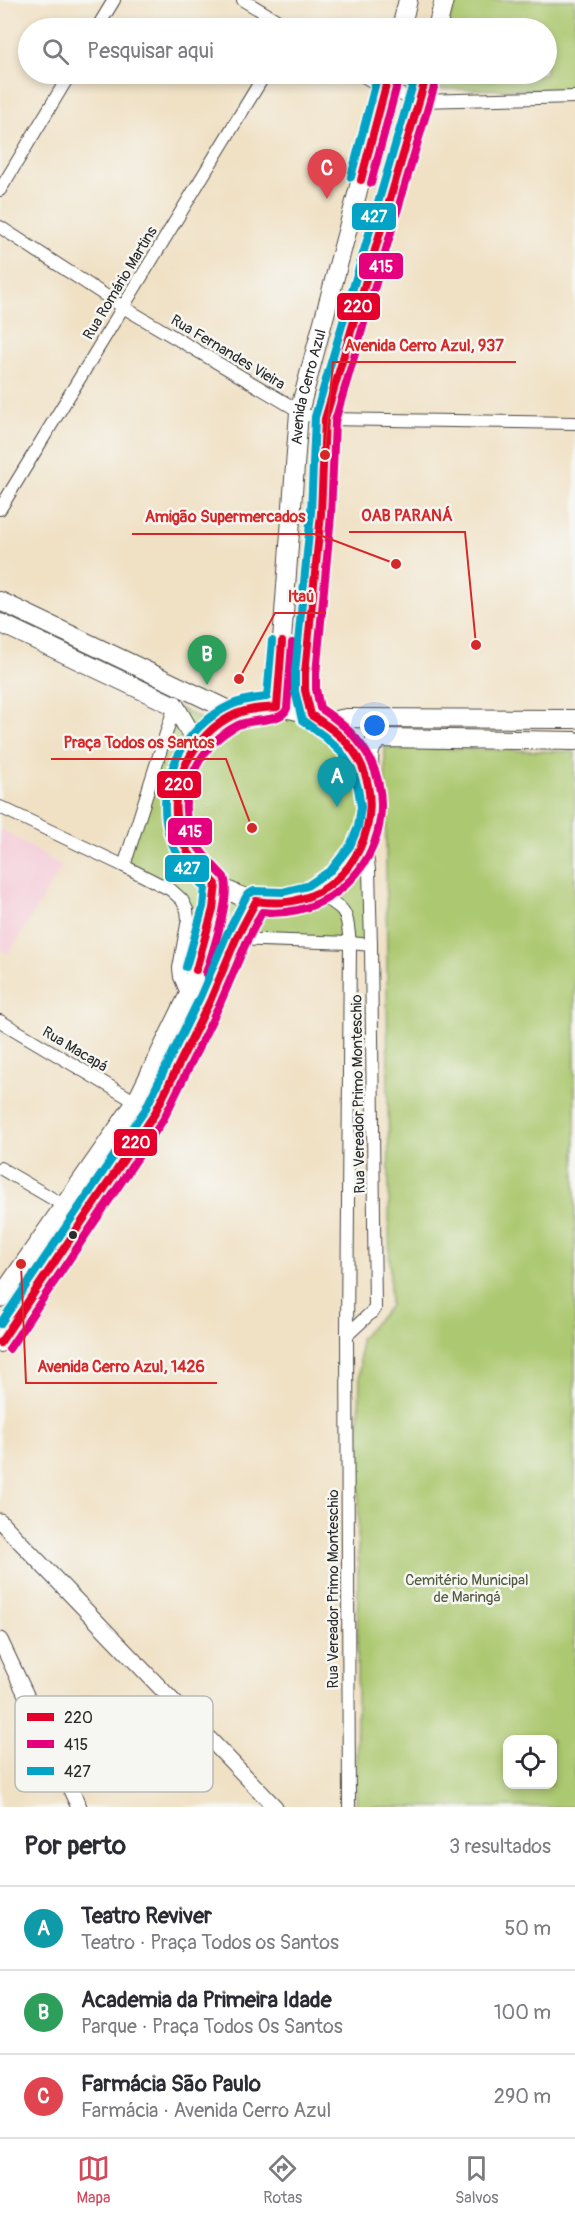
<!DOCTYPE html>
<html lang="pt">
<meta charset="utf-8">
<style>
body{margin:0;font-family:Pangolin,sans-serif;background:#f7f7f7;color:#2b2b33}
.controls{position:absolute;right:18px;bottom:18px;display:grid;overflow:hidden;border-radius:12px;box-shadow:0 3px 9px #0003}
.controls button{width:54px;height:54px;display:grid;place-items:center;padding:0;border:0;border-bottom:2px solid #e1e1e2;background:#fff;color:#2b2b33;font:30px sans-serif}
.you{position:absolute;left:375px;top:726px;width:21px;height:21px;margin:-15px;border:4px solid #fff;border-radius:50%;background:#1a73e8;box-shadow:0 0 0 9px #1a73e833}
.badge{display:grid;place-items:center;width:39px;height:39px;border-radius:50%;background:#d1495b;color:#fff;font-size:20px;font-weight:700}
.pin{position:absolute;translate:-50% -50px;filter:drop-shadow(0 2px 3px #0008)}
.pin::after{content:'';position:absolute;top:32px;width:21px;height:18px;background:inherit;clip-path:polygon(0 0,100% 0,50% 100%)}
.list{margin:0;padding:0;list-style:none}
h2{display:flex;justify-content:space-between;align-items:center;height:78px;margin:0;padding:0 24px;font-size:26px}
h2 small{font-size:20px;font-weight:400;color:#7c7c81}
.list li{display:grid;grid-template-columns:39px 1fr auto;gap:18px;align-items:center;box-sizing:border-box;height:84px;padding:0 24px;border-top:2px solid #e1e1e2}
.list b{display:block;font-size:22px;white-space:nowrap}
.list p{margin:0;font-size:20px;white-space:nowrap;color:#7c7c81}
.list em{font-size:20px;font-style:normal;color:#7c7c81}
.icon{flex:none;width:33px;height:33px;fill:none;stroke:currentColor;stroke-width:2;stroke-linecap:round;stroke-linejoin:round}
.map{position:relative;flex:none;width:575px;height:1807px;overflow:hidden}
.search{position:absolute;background:#fff;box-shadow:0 3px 9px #0003;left:18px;right:18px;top:18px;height:66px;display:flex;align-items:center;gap:15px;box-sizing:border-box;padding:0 21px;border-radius:33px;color:#7c7c81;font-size:22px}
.sheet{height:330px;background:#fff}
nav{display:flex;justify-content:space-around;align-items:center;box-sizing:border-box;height:84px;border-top:2px solid #e1e1e2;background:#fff;font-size:16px;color:#7c7c81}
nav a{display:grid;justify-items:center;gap:3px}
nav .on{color:#d1495b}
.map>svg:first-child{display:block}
</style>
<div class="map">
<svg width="575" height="1807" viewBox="0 0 575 1807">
<rect width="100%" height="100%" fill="#f6f6f2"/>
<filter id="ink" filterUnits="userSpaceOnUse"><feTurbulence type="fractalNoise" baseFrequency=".0167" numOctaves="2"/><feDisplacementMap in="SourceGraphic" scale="12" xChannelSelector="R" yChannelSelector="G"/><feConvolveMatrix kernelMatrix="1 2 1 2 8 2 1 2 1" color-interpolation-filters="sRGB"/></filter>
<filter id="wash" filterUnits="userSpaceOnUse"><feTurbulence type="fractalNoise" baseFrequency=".008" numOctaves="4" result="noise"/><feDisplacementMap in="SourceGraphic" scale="24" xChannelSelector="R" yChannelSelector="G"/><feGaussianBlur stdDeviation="1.35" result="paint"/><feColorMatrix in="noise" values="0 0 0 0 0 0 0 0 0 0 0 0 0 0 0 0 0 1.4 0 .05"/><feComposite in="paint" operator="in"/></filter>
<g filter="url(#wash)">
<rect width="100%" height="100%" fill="#f0e1c5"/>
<polygon fill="#f5cfdb" points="0,828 62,866 9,954 0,949"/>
<g fill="#acc86f" stroke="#6c7a4d" stroke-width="1.5" fill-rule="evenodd">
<polygon points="453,0 575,0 575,90 434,89 437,74 546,74 546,28 447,28"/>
<path d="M175,706L215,726C229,719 242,711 257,709C310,700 362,738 371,791C374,808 367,823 365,840C364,850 367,862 367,872C368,896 370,921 371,945L236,939L182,900L124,866Z"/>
<path d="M385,747L575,752V1807H356L360,1339L390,1306ZM508,1740H552V1784H508Z"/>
</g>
</g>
<g filter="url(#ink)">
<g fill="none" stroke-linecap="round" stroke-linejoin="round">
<defs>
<g id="minor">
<polyline points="243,0 290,28"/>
<polyline points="97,28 114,0"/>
<polyline points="360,74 385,89 420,101 575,97"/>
<polyline points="0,190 70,74"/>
<polyline points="0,227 123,307 306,415 325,419 575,423"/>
<polyline points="0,509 265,74"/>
<polyline points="0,807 124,866 171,890 182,900 187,910 188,919 179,968 180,977 188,996"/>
<polyline points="124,866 176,702"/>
<path d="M315,894C347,909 346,908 350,943L347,1335L349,1807"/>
<polyline points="236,939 350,943 371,945"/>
<polyline points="0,1021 136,1102"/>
<polyline points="0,1168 65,1206"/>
<polyline points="347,1335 375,1309 371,945 369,870 365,840"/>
</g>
<g id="tertiary">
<polyline points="0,1521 275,1807"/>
<polyline points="0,1640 79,1807"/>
</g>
<g id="secondary">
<polyline points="401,28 408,0"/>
<polyline points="437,28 444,0"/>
<polyline points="0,601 237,714"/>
<polyline points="0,623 175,706 197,744"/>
<path id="s1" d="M277,707L299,412L389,74"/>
<circle cx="274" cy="805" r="97"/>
<polyline points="311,715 305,690 305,673 321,514 325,419 427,74"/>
<polyline points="325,722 346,718 575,719"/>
<path d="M370,774C369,759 366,745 382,738L575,741"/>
<polyline points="0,1298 136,1102 188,996 207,938 213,909 216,884"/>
<polyline points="0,1343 154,1115 175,1070 210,1001 236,939 256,901"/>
</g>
</defs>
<use href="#minor" stroke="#494642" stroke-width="14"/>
<use href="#tertiary" stroke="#494642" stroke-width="17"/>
<use href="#secondary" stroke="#494642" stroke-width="20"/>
<use href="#minor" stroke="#fff" stroke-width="12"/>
<use href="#tertiary" stroke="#fff" stroke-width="15"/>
<use href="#secondary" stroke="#fff" stroke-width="18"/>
<defs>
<g id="bus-1">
<polyline points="361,180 389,74"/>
<path d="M196,970L213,909L216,884C201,869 185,853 179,832C166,786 193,733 236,714C249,708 264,708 277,707L282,642"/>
<path d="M0,1343L154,1115L210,1001L236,939L256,901C270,903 283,904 297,900C355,887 385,819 362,766C352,743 332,728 311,715L305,690V673L321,514L325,419L427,74"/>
</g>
<g id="bus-2">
<polyline points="371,183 399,77"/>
<path d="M206,973C212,953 232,895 224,877C211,863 195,848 189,829C177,788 201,744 238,725C252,718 283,723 287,708L292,643"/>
<path d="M9,1349L163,1120L219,1006L246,943L262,912C344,921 406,837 371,761C360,738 341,722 320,708L316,689V674L331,515L335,421L437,77"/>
</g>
<g id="bus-3">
<polyline points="351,177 378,74"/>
<path d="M186,967L203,907L205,888C190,873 175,856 169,835C154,784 183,727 231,705C242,700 255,698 267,697L272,641"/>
<polyline points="0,1324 145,1110 200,997 227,934 247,895 254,891 283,892 307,886 331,870 350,846 358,827 361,807 358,788 352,769 341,752 325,737 302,720 295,691 295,672 311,513 315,417 416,74"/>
</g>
</defs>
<use href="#bus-1" stroke="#f6f6f2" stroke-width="12"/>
<use href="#bus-2" stroke="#f6f6f2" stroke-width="12"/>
<use href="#bus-3" stroke="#f6f6f2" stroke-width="12"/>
<use href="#bus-1" stroke="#e4002b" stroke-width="8"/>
<use href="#bus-2" stroke="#e5007d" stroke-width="8"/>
<use href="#bus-3" stroke="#02a3c6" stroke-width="8"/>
</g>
</g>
<circle fill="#2b2b2b" stroke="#f6f6f2" stroke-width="2" cx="73" cy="1235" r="5"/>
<g text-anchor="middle" stroke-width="5" stroke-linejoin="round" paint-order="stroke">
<g font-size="15" fill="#2b2b2b" stroke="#f6f6f2">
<text transform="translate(120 283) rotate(-59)" y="5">Rua Romário Martins</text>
<text transform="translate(228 352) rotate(31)" y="5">Rua Fernandes Vieira</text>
<text dy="5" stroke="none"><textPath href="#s1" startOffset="322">Avenida Cerro Azul</textPath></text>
<text transform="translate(75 1049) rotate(31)" y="5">Rua Macapá</text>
<text transform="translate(358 1094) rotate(-91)" y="5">Rua Vereador Primo Monteschio</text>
<text transform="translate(333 1589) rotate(-90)" y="5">Rua Vereador Primo Monteschio</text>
</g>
<g font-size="15" fill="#525a3f" stroke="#f6f6f2">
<text x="467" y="1585">Cemitério Municipal<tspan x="467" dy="17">de Maringá</tspan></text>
</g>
</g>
<rect x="15" y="1696" width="198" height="96" rx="9" fill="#f6f6f2" stroke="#b9b9b6" stroke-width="1.5"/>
<rect x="27" y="1713" width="27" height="8" fill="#e4002b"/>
<rect x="27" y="1740" width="27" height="8" fill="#e5007d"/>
<rect x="27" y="1767" width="27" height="8" fill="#02a3c6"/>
<g font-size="16" fill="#2b2b2b">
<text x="64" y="1723">220</text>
<text x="64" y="1750">415</text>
<text x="64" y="1777">427</text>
</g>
<path fill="none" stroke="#d62828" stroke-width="2" d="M325 455L333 362H516M476 645L465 532H349M396 564L317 534H132M239 679L275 613H326M252 828L226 759H51M21 1264L26 1383H217"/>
<g fill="#d62828" stroke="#f6f6f2" stroke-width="2">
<circle cx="325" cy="455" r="6"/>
<circle cx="476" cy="645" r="6"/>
<circle cx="396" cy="564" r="6"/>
<circle cx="239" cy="679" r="6"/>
<circle cx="252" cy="828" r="6"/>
<circle cx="21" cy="1264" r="6"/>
</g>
<g font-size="16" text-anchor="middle" font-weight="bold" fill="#d62828" stroke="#f6f6f2" stroke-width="5" stroke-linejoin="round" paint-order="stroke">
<text x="424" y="351">Avenida Cerro Azul, 937</text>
<text x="407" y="521">OAB PARANÁ</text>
<text x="225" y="522">Amigão Supermercados</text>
<text x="301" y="602">Itaú</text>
<text x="139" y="748">Praça Todos os Santos</text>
<text x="121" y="1372">Avenida Cerro Azul, 1426</text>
</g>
<g stroke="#f6f6f2" stroke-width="2">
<rect x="351" y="202" width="46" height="29" rx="6" fill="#02a3c6"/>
<rect x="358" y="252" width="46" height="28" rx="6" fill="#e5007d"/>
<rect x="336" y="292" width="45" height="29" rx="6" fill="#e4002b"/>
<rect x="156" y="770" width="46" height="29" rx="6" fill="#e4002b"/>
<rect x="167" y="817" width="46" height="29" rx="6" fill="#e5007d"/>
<rect x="164" y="854" width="46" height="29" rx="6" fill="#02a3c6"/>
<rect x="113" y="1128" width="45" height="29" rx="6" fill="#e4002b"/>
</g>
<g font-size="16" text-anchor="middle" font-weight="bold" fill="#fff">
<text x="374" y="222">427</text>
<text x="381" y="272">415</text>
<text x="358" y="312">220</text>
<text x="179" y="790">220</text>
<text x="190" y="837">415</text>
<text x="187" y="874">427</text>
<text x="136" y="1148">220</text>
</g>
</svg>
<div class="controls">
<button><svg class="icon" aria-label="locate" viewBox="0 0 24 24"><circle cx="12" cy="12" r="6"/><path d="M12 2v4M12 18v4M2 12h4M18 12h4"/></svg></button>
</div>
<div class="you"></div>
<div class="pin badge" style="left:337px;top:807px;background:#0f9aa8">A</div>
<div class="pin badge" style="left:207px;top:685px;background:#2e9e5b">B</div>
<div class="pin badge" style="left:327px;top:199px;background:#e0444e">C</div>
<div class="search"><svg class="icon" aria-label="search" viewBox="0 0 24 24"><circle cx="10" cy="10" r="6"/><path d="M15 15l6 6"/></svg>Pesquisar aqui</div>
</div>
<section class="sheet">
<h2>Por perto<small>3 resultados</small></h2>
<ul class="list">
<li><span class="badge" style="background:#0f9aa8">A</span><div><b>Teatro Reviver</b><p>Teatro · Praça Todos os Santos</p></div><em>50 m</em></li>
<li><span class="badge" style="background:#2e9e5b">B</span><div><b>Academia da Primeira Idade</b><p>Parque · Praça Todos Os Santos</p></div><em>100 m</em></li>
<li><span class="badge" style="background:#e0444e">C</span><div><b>Farmácia São Paulo</b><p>Farmácia · Avenida Cerro Azul</p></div><em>290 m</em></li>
</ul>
</section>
<nav>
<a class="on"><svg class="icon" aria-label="map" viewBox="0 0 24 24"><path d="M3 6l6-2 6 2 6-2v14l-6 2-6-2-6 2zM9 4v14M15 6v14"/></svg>Mapa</a>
<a><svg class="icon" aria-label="directions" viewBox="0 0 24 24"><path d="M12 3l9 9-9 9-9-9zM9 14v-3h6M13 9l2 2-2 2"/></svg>Rotas</a>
<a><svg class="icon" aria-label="saved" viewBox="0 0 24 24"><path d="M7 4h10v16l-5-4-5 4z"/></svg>Salvos</a>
</nav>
